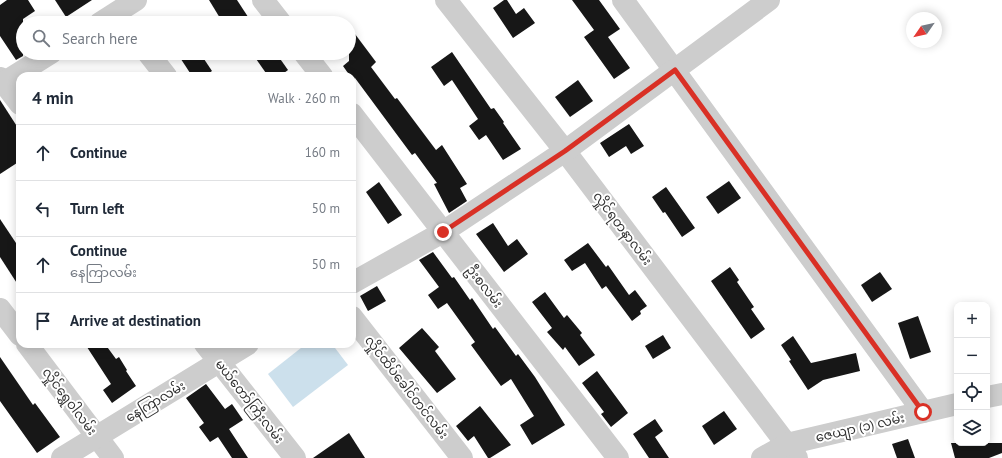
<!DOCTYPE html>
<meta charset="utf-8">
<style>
body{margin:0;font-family:"PT Sans","Noto Sans Myanmar",sans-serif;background:#f6f6f7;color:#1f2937}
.controls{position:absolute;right:12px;bottom:12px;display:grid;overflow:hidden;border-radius:8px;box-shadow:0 2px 10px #0003}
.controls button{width:36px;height:36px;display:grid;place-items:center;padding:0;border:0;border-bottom:1px solid #e0e1e3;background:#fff;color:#1f2937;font:20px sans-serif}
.compass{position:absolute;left:906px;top:12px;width:36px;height:36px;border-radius:50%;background:#fff;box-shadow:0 2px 10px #0003;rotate:236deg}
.stop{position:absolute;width:12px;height:12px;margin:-9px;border:3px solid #d93025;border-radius:50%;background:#fff}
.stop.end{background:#d93025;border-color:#fff;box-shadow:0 1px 4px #0008}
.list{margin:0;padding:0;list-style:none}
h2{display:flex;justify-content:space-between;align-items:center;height:52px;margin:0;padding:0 16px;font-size:17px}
h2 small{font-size:13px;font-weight:400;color:#747a83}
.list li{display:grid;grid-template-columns:26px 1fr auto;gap:12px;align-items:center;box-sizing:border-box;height:56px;padding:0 16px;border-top:1px solid #e0e1e3}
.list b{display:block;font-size:15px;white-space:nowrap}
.list p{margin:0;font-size:13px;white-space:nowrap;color:#747a83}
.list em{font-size:13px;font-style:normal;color:#747a83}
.icon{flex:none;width:22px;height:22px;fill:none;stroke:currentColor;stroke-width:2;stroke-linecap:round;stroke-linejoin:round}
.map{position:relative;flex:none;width:1002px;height:458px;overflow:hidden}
.search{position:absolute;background:#fff;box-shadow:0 2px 10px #0003;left:16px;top:16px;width:340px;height:44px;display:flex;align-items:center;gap:10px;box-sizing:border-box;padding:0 14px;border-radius:22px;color:#747a83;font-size:15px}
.panel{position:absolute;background:#fff;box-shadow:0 2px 10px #0003;left:16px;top:72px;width:340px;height:276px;border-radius:12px}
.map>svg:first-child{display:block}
</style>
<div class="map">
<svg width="1002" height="458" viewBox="0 0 1002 458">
<rect width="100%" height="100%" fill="#fff"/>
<polygon fill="#cce0ec" points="306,344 332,344 348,365 293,407 268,374"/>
<g fill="#171717">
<polygon points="7,0 28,0 35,11 23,19 23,56 16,60 0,36 0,5"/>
<polygon points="55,0 92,0 66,17"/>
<polygon points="209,0 237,0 252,23 223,23"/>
<polygon points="504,0 507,0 516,14 524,8 535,23 513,38 493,8"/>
<polygon points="572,0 599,0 620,29 608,37 630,68 614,79 584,37 594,30"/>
<polygon points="349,26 376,62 371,67 395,99 397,98 436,150 442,145 467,184 460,188 467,201 449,213 434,184 437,183 415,153 412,155 355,78 353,80 352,76 350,76 343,66 349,61"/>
<polygon points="452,52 491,109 494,108 504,122 503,123 521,149 503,160 486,135 479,140 469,126 478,119 452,80 444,86 431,67"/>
<polygon points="177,53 200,53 212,71 205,76 192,76"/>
<polygon points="252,53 276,53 288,70 280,76 268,76"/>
<polygon points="578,80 593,101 570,117 555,97"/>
<polygon points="0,100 20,131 20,161 0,174"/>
<polygon points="629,124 644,146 631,154 626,146 609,157 600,143"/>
<polygon points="729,181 741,198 718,214 706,197"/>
<polygon points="379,182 402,215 388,224 366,192"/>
<polygon points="666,187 695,228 682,237 665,212 663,213 652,197"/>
<polygon points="0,219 20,249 20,288 0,257"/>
<polygon points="493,223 508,246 517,239 528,254 504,272 476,234"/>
<polygon points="588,243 606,267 608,265 629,295 635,290 647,306 640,311 641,314 632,321 606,286 602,289 585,263 572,271 564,260"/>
<polygon points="433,252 452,278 454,277 470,300 472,298 493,329 495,327 516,356 518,354 535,377 565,425 532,445 520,425 534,416 511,379 501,386 471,345 475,342 447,303 438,309 428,295 439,287 419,260"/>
<polygon points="730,267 739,280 737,282 754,307 751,309 765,329 751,339 711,281"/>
<polygon points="880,272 892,289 872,302 861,285"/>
<polygon points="377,286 386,301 368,311 360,296"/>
<polygon points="545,292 564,318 567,315 582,333 580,335 595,355 579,366 565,347 563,350 547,332 552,328 532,302"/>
<polygon points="918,316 931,352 910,359 898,323"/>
<polygon points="422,328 439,347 435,351 456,379 437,393 399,348"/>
<polygon points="663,335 671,348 653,359 645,346"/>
<polygon points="793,336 811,363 856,353 860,371 823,380 808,390 789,361 791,360 781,345"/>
<polygon points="85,344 105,344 116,359 119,357 127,370 126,371 136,386 112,403 103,390 111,384"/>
<polygon points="0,357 33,405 35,403 60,437 37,453 0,401"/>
<polygon points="597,371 628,413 611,427 601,414 604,412 582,383"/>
<polygon points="206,384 225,409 232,404 243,420 229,429 248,458 232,458 218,437 210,442 199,427 204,423 186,398"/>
<polygon points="480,406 511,445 490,458 488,458 474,436 468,441 456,426"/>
<polygon points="724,411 737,429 714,445 702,426"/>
<polygon points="655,419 663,431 655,437 669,458 649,458 633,434"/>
<polygon points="349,433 365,458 313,458"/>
<polygon points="908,439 915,458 897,458 892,444"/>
<polygon points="951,443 1002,443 1002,453 989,458 955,458"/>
</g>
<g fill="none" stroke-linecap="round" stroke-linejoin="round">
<g stroke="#cdcdcd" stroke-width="22">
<polyline points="263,0 281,23"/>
<polyline points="446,0 565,151 797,458"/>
<polyline points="623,0 923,412"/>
<polyline points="100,23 136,0"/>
<polyline points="148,53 166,76"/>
<polyline points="304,53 322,76"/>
<polyline points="0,78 20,104"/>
<polyline points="0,85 51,53"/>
<polyline points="352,114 618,458"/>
<polyline points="352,283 443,232 565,151 769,0"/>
<polyline points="0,309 20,335"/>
<polyline points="352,317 462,458"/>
<polyline points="27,344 113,458"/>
<polyline points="205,344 295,458"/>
<polyline points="987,397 1002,394"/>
<polyline points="62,458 248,344"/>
<polyline points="762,458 787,444 957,404"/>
</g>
</g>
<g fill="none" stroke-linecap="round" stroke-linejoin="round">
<polyline stroke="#d93025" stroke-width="5" points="443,232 565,151 675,70 923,412"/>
</g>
<g text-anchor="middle" stroke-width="4" stroke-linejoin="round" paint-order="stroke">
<g font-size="13" fill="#303030" stroke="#fff">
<text transform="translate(623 228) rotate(53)" y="5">လှိုင်ရတနာလမ်း</text>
<text transform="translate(485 286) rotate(52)" y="5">ဦးစလမ်း</text>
<text transform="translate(407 387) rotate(52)" y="5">လှိုင်ထိပ်ခေါင်တင်လမ်း</text>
<text transform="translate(70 401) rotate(53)" y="5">လှိုင်ရွှေဝါလမ်း</text>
<text transform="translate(155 401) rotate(-31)" y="5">နေကြာလမ်း</text>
<text transform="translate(250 401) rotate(52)" y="5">မယ်တော်ကြီးလမ်း</text>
<text transform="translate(860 427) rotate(-13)" y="5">ဇေယျာ (၁) လမ်း</text>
</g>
</g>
</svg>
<div class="controls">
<button>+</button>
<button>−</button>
<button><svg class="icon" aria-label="locate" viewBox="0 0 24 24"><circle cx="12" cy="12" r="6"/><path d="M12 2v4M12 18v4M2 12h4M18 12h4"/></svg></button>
<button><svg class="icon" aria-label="layers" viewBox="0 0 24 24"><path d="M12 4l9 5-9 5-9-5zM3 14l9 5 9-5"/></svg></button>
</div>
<svg class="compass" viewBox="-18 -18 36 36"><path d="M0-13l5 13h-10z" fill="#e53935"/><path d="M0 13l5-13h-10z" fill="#747a83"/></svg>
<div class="stop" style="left:923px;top:412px"></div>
<div class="stop end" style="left:443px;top:232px"></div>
<div class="search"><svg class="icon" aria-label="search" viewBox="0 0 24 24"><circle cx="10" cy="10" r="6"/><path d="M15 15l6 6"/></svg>Search here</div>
<section class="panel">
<h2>4 min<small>Walk · 260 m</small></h2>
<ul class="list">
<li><svg class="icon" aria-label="ahead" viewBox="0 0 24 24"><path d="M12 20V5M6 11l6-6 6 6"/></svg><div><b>Continue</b></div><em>160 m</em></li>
<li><svg class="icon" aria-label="left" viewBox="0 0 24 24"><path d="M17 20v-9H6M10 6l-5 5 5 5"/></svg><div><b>Turn left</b></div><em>50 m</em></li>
<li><svg class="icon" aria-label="ahead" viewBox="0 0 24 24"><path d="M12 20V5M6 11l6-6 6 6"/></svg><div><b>Continue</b><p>နေကြာလမ်း</p></div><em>50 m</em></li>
<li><svg class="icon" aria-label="arrive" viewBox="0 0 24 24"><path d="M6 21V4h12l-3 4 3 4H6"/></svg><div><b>Arrive at destination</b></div></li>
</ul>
</section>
</div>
